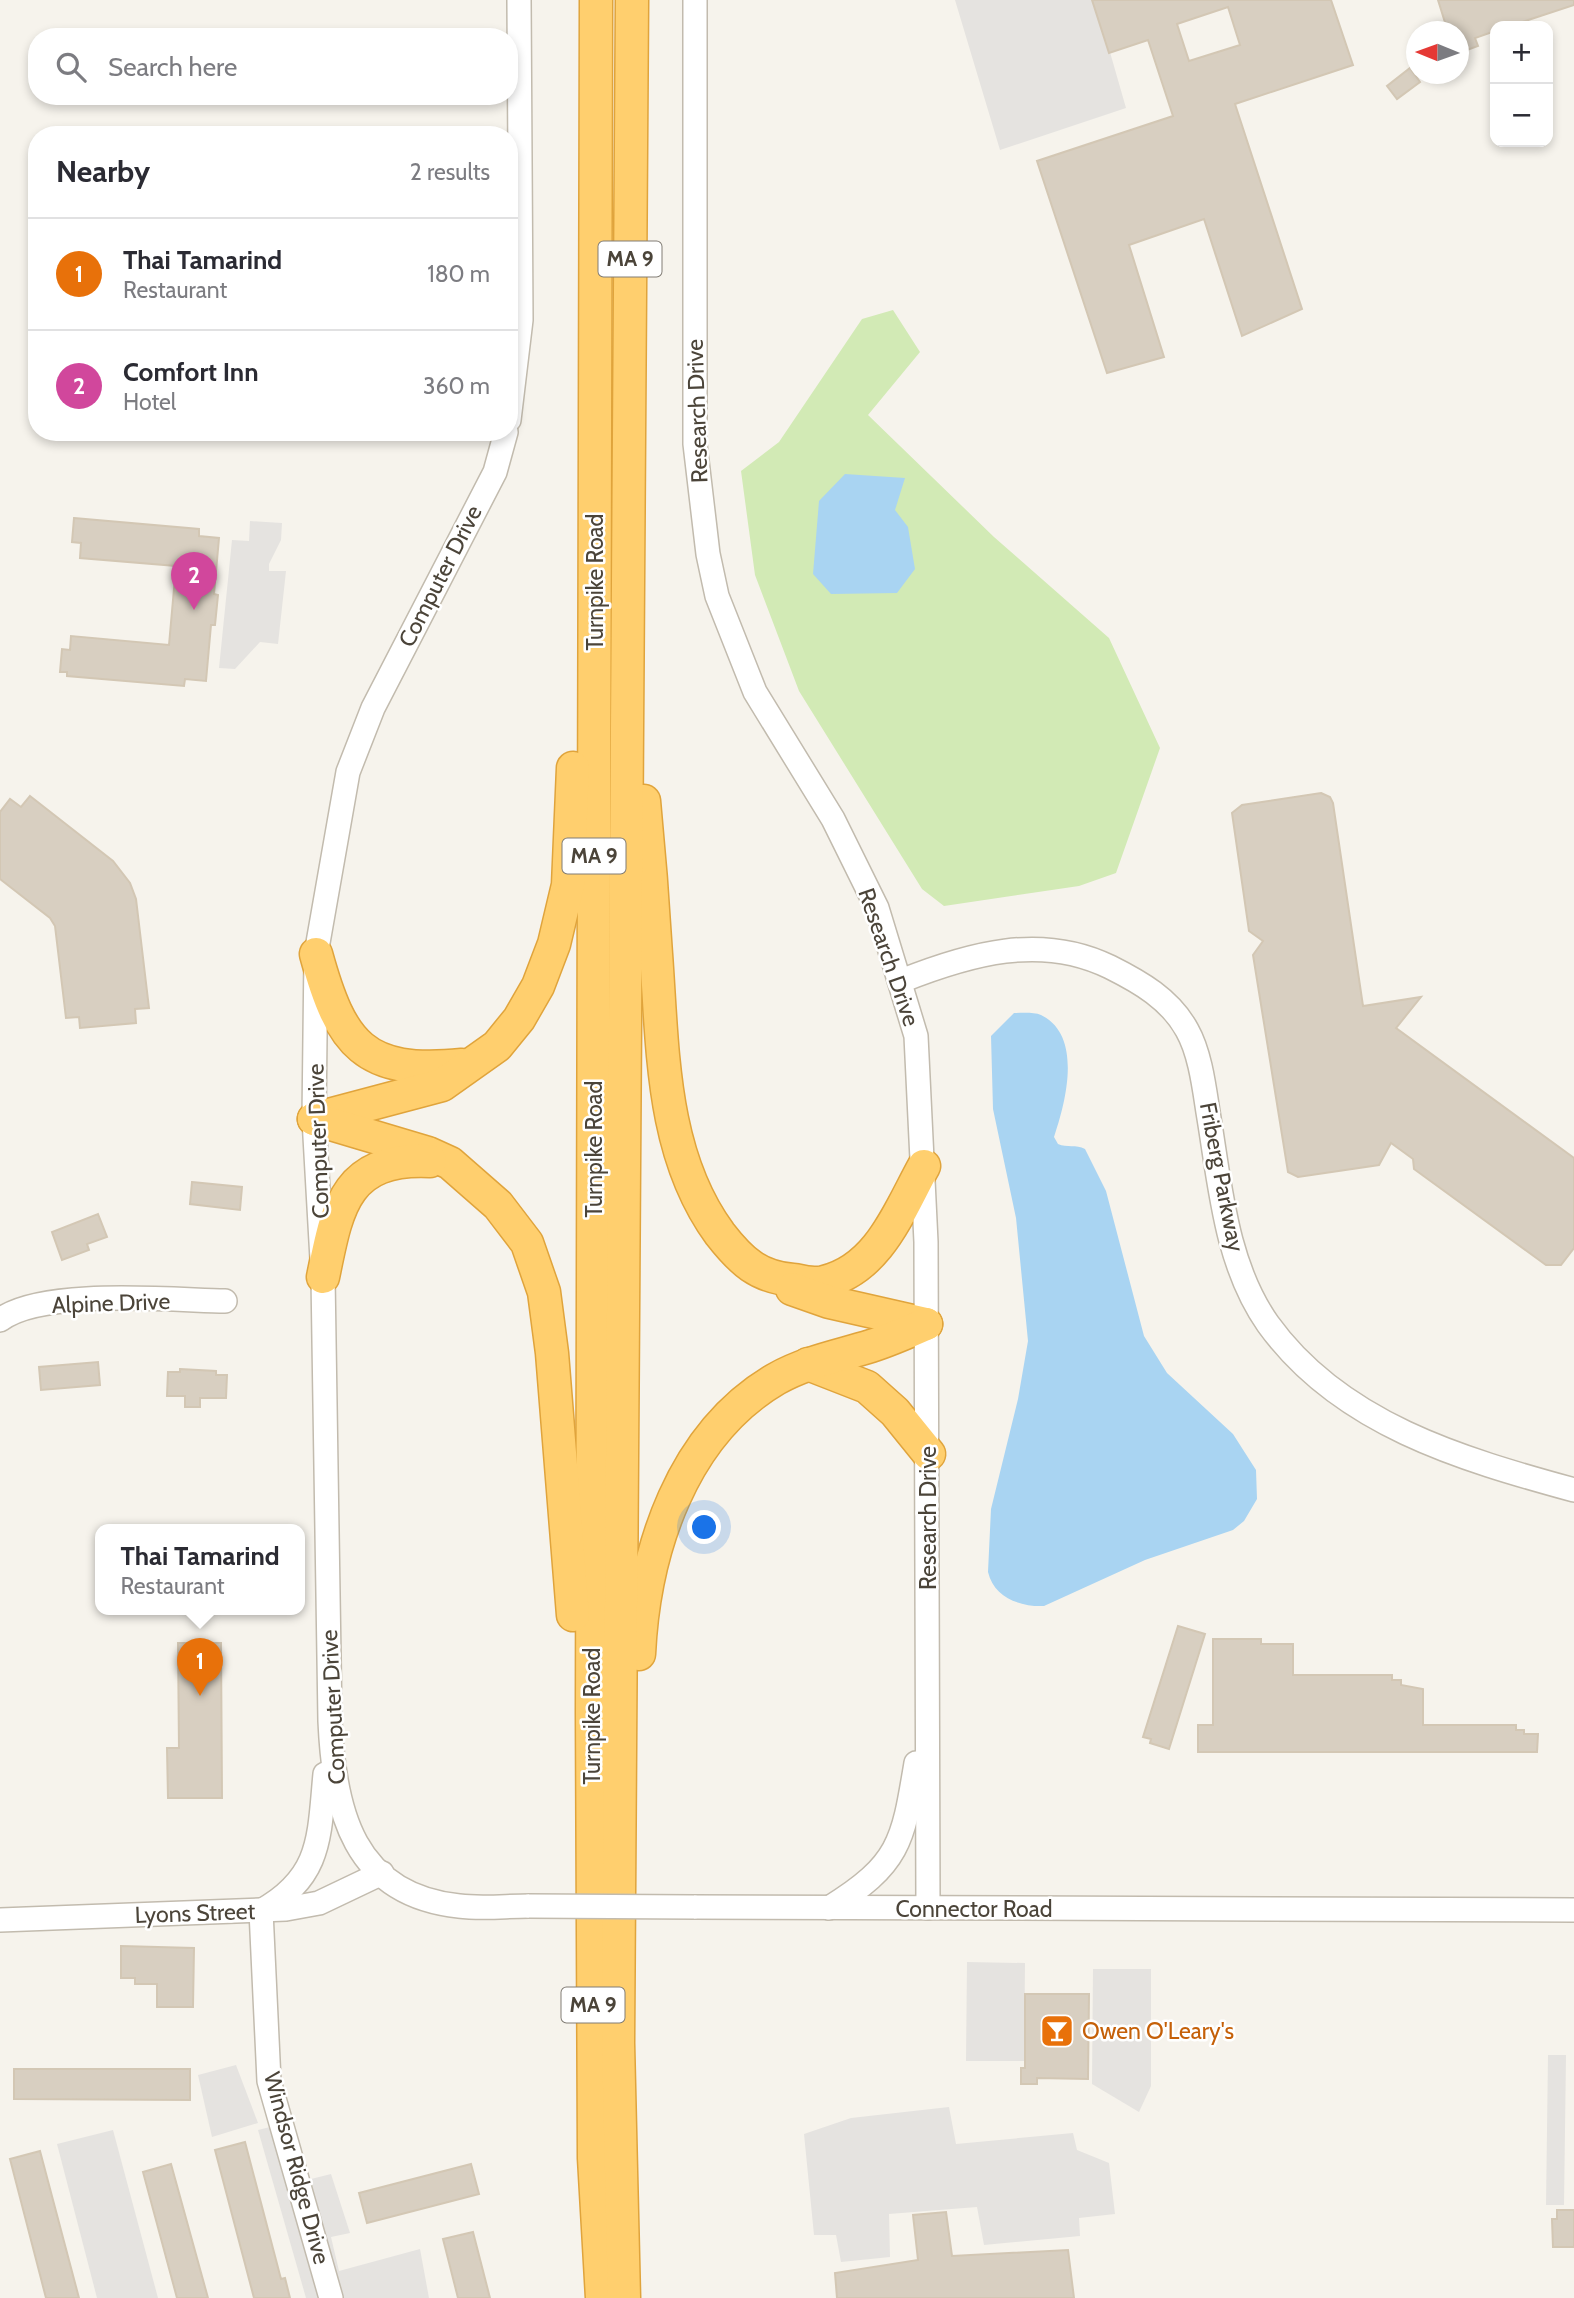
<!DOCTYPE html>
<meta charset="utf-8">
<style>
body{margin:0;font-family:Cabin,sans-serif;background:#f2f2f3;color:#2b2b33}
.controls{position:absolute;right:21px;top:21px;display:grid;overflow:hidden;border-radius:14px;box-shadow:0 4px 10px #0003}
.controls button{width:63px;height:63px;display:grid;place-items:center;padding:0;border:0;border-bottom:2px solid #e1e1e2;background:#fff;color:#2b2b33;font:35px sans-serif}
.compass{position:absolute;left:1406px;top:21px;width:63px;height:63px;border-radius:50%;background:#fff;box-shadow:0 4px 10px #0003;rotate:271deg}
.you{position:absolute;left:705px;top:1528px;width:24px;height:24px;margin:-18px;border:5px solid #fff;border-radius:50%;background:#1a73e8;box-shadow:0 0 0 10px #1a73e833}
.badge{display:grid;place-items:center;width:46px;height:46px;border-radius:50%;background:#1a73e8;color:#fff;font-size:23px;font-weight:700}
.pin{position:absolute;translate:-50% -58px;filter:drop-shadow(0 2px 4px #0008)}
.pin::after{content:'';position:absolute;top:37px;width:24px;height:21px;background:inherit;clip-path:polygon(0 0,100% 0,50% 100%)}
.popup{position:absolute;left:95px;top:1524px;width:210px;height:91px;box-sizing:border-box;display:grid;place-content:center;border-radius:14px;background:#fff;filter:drop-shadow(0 2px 5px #0005);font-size:23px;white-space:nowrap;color:#7c7c81}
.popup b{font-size:26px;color:#2b2b33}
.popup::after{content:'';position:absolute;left:50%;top:100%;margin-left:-14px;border:14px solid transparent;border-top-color:#fff}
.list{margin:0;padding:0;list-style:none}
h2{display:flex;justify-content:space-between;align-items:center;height:91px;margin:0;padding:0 28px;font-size:30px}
h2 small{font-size:23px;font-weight:400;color:#7c7c81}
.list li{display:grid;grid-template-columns:46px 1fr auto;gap:21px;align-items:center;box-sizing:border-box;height:112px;padding:0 28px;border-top:2px solid #e1e1e2}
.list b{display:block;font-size:26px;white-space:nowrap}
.list p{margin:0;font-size:23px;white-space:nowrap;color:#7c7c81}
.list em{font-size:23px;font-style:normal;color:#7c7c81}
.icon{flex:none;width:38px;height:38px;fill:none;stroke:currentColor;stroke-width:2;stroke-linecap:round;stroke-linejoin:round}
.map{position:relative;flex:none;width:1574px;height:2298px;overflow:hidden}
.search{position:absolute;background:#fff;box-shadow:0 4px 10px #0003;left:28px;top:28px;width:490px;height:77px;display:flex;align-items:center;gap:18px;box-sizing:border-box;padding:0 24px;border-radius:28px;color:#7c7c81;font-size:26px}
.panel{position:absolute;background:#fff;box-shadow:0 4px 10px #0003;left:28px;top:126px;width:490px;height:315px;border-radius:28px}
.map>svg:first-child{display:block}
</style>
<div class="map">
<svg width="1574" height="2298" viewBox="0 0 1574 2298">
<rect width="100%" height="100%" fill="#f6f3ec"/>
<polygon fill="#d2eab5" points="893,310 920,352 868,415 994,537 1109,638 1160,748 1116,873 1079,886 944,906 922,889 799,691 755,575 741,471 779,442 862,319"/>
<g fill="#e5e3e0">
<polygon points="955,0 1095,0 1126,108 1000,150"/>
<polygon points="250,521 282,523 281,540 269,564 269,571 286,571 278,644 260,642 235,669 219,668 232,540 249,541"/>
<polygon points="967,1962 1025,1963 1024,2061 966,2061"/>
<polygon points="1093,1969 1151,1969 1151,2086 1139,2112 1092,2084"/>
<polygon points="1548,2055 1566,2055 1564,2205 1546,2205"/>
<polygon points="236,2065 258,2123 212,2137 198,2075"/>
<polygon points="949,2107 956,2144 1073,2133 1077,2150 1109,2163 1115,2214 1079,2218 1080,2236 984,2245 977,2207 889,2214 890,2257 841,2262 836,2235 814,2235 804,2134 851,2118"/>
<polygon points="274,2126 291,2184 331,2174 350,2233 331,2237 339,2271 420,2249 429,2298 306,2298 258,2130"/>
<polygon points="113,2130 158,2298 97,2298 57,2144"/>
</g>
<g fill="#a9d4f2">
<polygon points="845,474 905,478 895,510 908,527 915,569 897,593 831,594 813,574 819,501"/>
<path d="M1014,1013C1022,1013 1034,1012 1041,1015C1084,1036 1065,1104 1054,1137L1058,1144C1067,1148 1076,1144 1085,1149L1106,1191L1144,1336L1167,1373L1233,1434L1256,1470L1257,1499L1244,1521L1233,1530L1145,1560L1044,1606C1021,1607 994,1598 988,1572L991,1509L1018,1399L1028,1341L1016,1218L993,1109L991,1036Z"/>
</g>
<g fill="#d8cfc1" stroke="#d3c7b4" stroke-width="2" fill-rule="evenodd">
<path d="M1092,0H1331L1353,65L1235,104L1302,309L1242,336L1204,219L1129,245L1164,357L1107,373L1037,161L1173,116L1148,40L1109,53ZM1228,7L1240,45L1189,61L1177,24Z"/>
<polygon points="1438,0 1574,0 1574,5 1510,26 1495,26 1495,31 1475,38 1478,46 1459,53 1459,32 1448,32"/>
<polygon points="1410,68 1420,82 1397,99 1387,86"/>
<polygon points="74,518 199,529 199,536 219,538 214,594 218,595 215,625 211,625 206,681 185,679 184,686 67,676 67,672 60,672 62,649 70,650 71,636 169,645 176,566 80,558 81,543 72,542"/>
<polygon points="1321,793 1330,797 1333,803 1363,1006 1421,997 1396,1028 1574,1158 1574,1248 1561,1265 1546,1265 1414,1169 1413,1159 1391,1143 1379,1165 1298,1177 1288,1172 1253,955 1263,941 1249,931 1232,813 1242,805"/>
<polygon points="30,796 113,861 130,883 136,899 149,1008 135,1009 136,1023 80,1028 79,1017 66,1018 55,926 50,918 0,879 0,812 10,799 21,807"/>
<polygon points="192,1182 242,1187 240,1210 190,1204"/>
<polygon points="98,1214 107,1237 87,1244 89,1250 62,1260 52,1232"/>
<polygon points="98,1362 100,1385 41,1390 39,1367"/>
<polygon points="180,1369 216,1371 216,1375 227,1375 226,1398 200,1398 200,1407 185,1407 185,1396 167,1396 168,1372 180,1372"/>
<polygon points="1178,1626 1205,1634 1169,1749 1150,1743 1151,1739 1143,1737"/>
<polygon points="1213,1639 1261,1639 1261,1644 1293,1644 1293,1675 1392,1675 1392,1680 1401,1680 1401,1685 1423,1689 1423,1725 1516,1725 1516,1730 1524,1730 1524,1734 1538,1734 1537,1752 1198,1752 1198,1725 1213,1725"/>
<polygon points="178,1643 221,1643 222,1798 168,1798 167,1748 179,1748"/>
<polygon points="121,1946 194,1948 193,2007 157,2007 157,1984 135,1984 135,1978 121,1978"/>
<polygon points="1025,1994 1089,1994 1088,2079 1037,2078 1037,2084 1021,2084 1021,2068 1025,2068"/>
<polygon points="14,2069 190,2069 190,2100 14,2099"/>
<polygon points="245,2142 281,2279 285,2278 290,2298 254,2298 215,2150"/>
<polygon points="40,2151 79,2298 46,2298 10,2159"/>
<polygon points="171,2164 208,2298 177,2298 143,2172"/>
<polygon points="471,2164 479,2194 367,2223 359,2193"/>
<polygon points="1557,2210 1574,2210 1574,2247 1553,2247 1552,2219 1557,2219"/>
<polygon points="946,2212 952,2256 1068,2250 1074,2298 837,2298 835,2273 918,2260 913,2215"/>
<polygon points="473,2232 490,2298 458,2298 443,2239"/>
</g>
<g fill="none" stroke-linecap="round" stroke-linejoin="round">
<defs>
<g id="minor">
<polyline points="695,0 695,444 708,554 717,596 755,692 833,819 877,908 916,1036 926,1242 928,1908"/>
<polyline points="509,420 521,320 519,0"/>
<path d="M506,432L495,472L373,708L348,772L316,954L314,1119L323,1277L330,1721C334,1810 353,1895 459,1906C482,1909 506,1906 529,1906"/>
<path d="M901,981C969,954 1041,933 1110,967C1140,982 1170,999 1187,1030C1200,1053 1204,1086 1208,1112C1220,1183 1225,1263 1268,1324C1340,1424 1461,1459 1574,1490"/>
<path d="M0,1320C41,1288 172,1300 225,1301"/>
<path d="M325,1774C319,1837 322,1877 261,1911L269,2081L331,2298"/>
<polyline points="694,1907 1574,1910"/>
<path d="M829,1908C900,1864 903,1842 916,1763"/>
<polyline points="0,1920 286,1909 319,1903 382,1873"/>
</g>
<g id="highway">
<polyline points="596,0 592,1712 594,2158 602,2298"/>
<path d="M644,801C649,852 653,903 656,954C663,1049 661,1154 720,1234C741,1261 758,1277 793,1280C803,1281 815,1285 824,1282C879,1269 899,1211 924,1166"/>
<path d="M316,954C341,1045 364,1075 462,1065"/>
<polyline points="314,1119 442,1085 497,1046 519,1019 538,986 554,944 568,885 573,768"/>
<polyline points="314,1119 428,1153 450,1163 498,1205 527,1243 544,1292 552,1353 573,1615"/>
<path d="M323,1277C337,1209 344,1157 430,1161"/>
<polyline points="792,1289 829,1302 926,1324"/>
<polyline points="808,1364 867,1387 895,1412 929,1454"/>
<path d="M639,1654C644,1550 682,1434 776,1379C806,1362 839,1356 871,1346C890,1340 908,1332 926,1324"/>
<polyline points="624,2298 618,2043 632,0"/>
</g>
</defs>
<use href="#minor" stroke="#c2bbae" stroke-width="26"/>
<use href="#highway" stroke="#e0a43c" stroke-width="35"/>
<use href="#minor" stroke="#fff" stroke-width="23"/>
<use href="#highway" stroke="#ffcf6e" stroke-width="32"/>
<defs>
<polyline id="minor-bridge" points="529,1906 694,1907"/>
</defs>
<use href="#minor-bridge" stroke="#c2bbae" stroke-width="26" stroke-linecap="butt"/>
<use href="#minor-bridge" stroke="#fff" stroke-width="23"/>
</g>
<defs>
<symbol id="bar-square" viewBox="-11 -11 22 22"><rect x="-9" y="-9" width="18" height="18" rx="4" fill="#e8710a" stroke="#fff"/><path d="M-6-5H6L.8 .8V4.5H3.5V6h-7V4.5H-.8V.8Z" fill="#fff"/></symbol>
</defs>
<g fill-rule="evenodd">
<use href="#bar-square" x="1038" y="2012" width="38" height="38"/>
</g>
<g text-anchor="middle" stroke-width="5" stroke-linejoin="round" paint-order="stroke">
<g fill="#fff" stroke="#817c74" stroke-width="2">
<rect x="598.5" y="241.5" width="63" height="35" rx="5"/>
<rect x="562.5" y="838.5" width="63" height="35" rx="5"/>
<rect x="561.5" y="1987.5" width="63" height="35" rx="5"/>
</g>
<g font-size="21" font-weight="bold" fill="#4b4439">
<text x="630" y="266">MA 9</text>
<text x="594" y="863">MA 9</text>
<text x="593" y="2012">MA 9</text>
</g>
<g font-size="23" fill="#4b4439" stroke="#fff">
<text transform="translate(697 411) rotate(-92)" y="8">Research Drive</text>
<text transform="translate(440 576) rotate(-63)" y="8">Computer Drive</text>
<text transform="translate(595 582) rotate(-90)" y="8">Turnpike Road</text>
<text transform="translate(889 957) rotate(71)" y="8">Research Drive</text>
<text transform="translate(318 1141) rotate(-92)" y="8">Computer Drive</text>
<text transform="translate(594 1149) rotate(-90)" y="8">Turnpike Road</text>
<text transform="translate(1222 1177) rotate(79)" y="8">Friberg Parkway</text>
<text transform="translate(111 1303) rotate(-2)" y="8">Alpine Drive</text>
<text transform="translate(928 1518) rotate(-90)" y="8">Research Drive</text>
<text transform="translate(333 1707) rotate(-93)" y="8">Computer Drive</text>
<text transform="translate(592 1716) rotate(-90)" y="8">Turnpike Road</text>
<text x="974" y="1917">Connector Road</text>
<text transform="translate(195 1913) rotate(-2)" y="8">Lyons Street</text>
<text transform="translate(297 2168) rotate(75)" y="8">Windsor Ridge Drive</text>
</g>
<g font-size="23" fill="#c56008" stroke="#fff" text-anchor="start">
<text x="1082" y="2039">Owen O'Leary's</text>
</g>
</g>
</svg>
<div class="controls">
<button>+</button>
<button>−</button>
</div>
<svg class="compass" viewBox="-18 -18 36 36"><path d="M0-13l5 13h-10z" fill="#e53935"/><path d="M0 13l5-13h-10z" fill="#7c7c81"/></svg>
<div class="you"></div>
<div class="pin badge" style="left:200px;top:1696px;background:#e8710a">1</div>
<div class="popup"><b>Thai Tamarind</b>Restaurant</div>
<div class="pin badge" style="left:194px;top:610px;background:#d1479c">2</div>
<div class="search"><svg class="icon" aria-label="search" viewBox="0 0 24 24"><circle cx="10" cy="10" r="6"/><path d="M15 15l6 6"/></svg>Search here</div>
<section class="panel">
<h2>Nearby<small>2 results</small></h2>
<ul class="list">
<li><span class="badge" style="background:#e8710a">1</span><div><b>Thai Tamarind</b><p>Restaurant</p></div><em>180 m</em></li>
<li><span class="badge" style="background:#d1479c">2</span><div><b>Comfort Inn</b><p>Hotel</p></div><em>360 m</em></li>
</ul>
</section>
</div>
